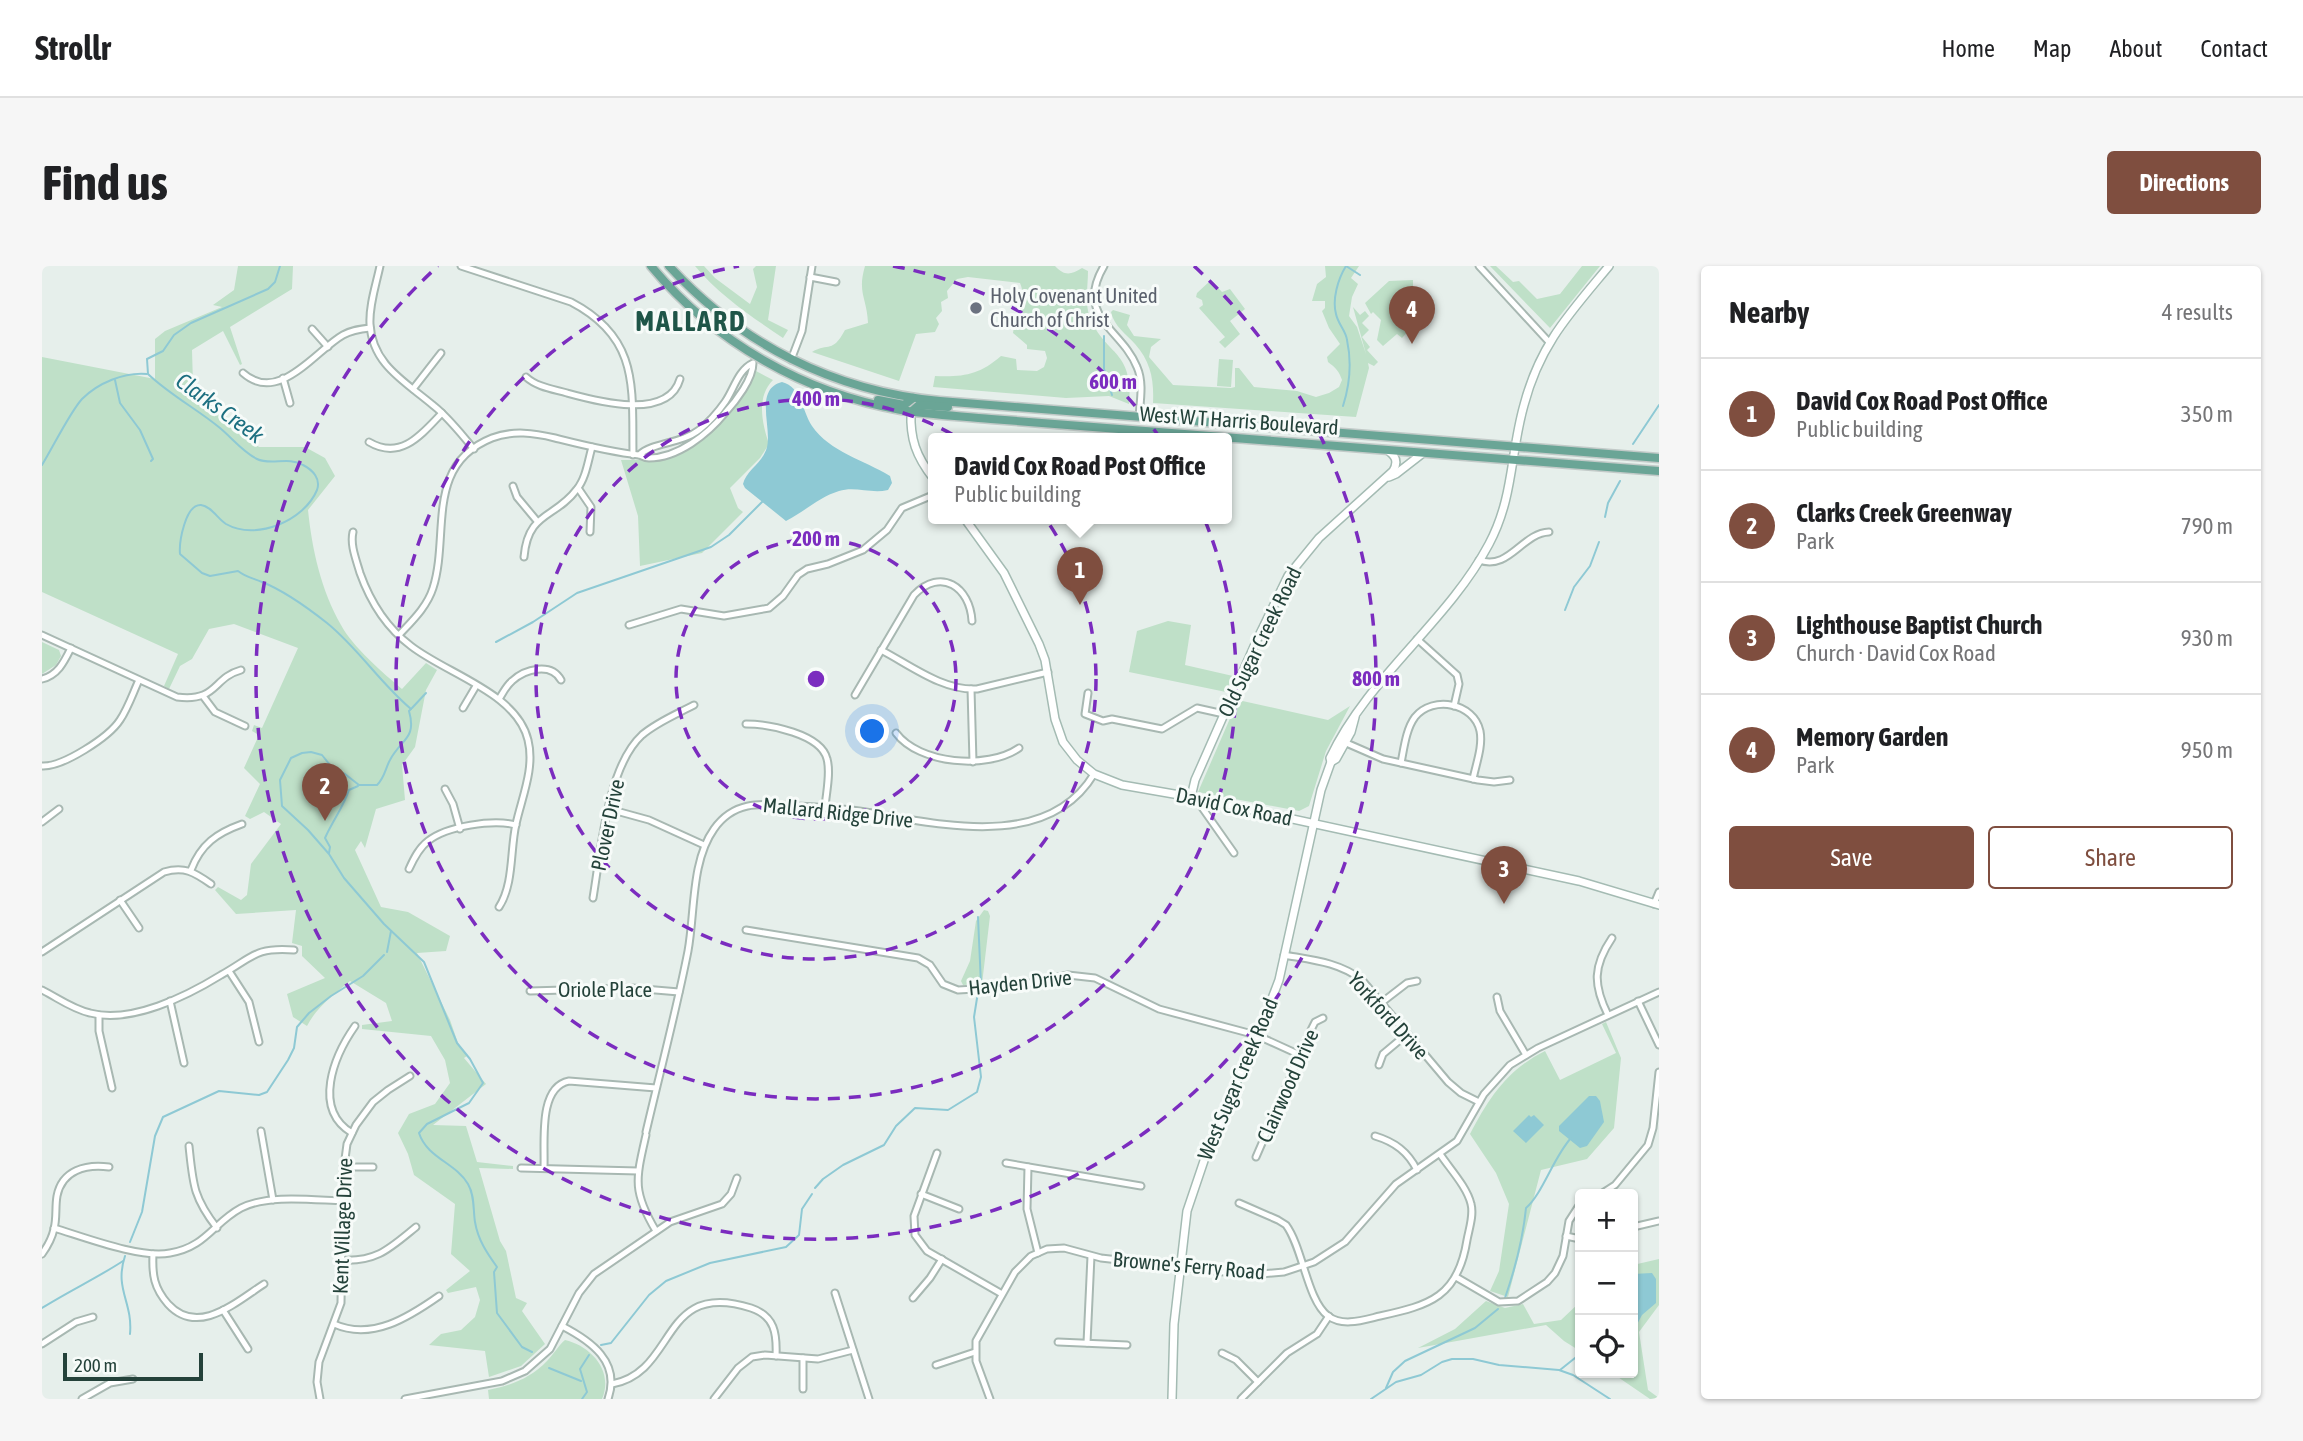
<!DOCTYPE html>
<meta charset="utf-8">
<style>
body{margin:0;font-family:"Asap Condensed",sans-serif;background:#f6f6f6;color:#202124}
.controls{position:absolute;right:21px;bottom:21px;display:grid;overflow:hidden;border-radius:7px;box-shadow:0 2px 5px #0004}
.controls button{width:63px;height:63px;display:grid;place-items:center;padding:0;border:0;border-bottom:2px solid #e0e0e0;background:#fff;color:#202124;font:35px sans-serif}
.scale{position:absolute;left:21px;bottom:18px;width:140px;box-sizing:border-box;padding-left:7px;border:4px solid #24423a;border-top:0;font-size:19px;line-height:24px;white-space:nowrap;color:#24423a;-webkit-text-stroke:5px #f7fbf9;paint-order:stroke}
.you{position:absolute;left:831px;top:466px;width:24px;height:24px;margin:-18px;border:5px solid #fff;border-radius:50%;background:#1a73e8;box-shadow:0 0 0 10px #1a73e833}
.badge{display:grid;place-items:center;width:46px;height:46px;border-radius:50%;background:#7f4e3f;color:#fff;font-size:23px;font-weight:700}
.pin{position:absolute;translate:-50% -58px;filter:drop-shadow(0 2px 4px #0008)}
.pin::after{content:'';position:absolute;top:37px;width:24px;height:21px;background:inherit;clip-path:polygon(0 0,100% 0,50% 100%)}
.popup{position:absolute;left:886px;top:167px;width:304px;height:91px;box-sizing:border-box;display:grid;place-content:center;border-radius:7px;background:#fff;filter:drop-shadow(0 2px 5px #0005);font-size:23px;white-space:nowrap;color:#757577}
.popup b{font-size:26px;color:#202124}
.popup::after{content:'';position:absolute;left:50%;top:100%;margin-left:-14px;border:14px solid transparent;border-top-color:#fff}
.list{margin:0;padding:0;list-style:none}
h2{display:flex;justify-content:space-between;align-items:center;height:91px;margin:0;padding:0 28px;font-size:30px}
h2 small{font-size:23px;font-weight:400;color:#757577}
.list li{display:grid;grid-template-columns:46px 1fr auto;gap:21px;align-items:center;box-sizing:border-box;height:112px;padding:0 28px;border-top:2px solid #e0e0e0}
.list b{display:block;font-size:26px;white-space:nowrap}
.list p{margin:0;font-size:23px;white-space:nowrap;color:#757577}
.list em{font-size:23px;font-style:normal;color:#757577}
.actions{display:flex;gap:14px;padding:21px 28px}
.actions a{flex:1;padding:16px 0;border:2px solid #7f4e3f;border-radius:7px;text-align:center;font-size:24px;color:#7f4e3f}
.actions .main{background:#7f4e3f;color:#fff}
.icon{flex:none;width:38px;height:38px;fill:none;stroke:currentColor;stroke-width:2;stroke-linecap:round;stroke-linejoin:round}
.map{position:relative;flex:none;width:1617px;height:1133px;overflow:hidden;border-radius:7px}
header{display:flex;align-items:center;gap:42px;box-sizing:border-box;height:98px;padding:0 35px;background:#fff;border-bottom:2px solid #e0e0e0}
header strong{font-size:33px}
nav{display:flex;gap:38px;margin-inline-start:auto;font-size:24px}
.intro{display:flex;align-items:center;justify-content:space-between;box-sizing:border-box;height:168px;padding:0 42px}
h1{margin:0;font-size:49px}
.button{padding:18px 32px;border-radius:7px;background:#7f4e3f;color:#fff;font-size:24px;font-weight:700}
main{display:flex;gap:42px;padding:0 42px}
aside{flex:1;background:#fff;border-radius:7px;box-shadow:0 2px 5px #0004}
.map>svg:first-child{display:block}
</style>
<header>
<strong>Strollr</strong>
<nav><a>Home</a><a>Map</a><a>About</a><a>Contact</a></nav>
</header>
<div class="intro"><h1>Find us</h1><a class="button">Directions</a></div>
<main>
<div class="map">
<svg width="1617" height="1133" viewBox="0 0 1617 1133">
<rect width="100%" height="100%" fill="#e6efeb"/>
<g fill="#bfe0c8">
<path d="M196,0H251L250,23L188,61L200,98L198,99L181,65L150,84L151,118L217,181H263L283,192L293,210L266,244C270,283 279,324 299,359C310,380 342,408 360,423L384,397L395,404L384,424L373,481L360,499L363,534L334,543L323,582L319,575L313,584L339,641L366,646L408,670L404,685L375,687L408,754L416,777L425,790L422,792L444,818L391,859L424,860L435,896L471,900V903L437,902L458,975L464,985L474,1032L485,1037L480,1045L503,1078L479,1100L447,1111L443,1085L387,1079L399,1068L419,1064L433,1051L438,1034L434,1021L406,1027L404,1024L428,1005L409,988L413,938L372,909L366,888L356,867L367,848L393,838L408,817L403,794L389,770L320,763V759L350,755L344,737L308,715C292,728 274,742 265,760L251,751L245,728L283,712L260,690V680L250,677L254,644L194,648L173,624L176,621L199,634L205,629L209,598L239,558L222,546L208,553L203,550L218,518L202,502L217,469L210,465L212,459L220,462L256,382L192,358L167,363L150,393L138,400L127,423L122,420L136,388L0,326V91L113,113V73L123,65L180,41L171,39L192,24Z"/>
<path d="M653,0H662L673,12L708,38L715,21L711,3L714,0H734L726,54L746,64L741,72C710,51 678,30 653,0Z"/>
<path d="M823,0H1013C1022,10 1029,9 1040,2L1046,5C1046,19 1043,35 1047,49C1062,90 1092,82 1087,138L1067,130L1024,132L891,121L893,110C922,111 937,109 959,90L974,93L975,104L995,105L1002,101L1005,92L1003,85L985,83V79L971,67C973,48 986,36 978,17L926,11L915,13L905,25L906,32L899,36L900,45L894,52L897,58L893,66L874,68L857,115L770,86C787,76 790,88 803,64L826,57C825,32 815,27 823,0Z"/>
<path d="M1283,0H1317L1309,12L1316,18L1310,31L1307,50L1315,61L1324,88L1311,41L1318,49L1323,45L1327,50L1320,57L1327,64L1320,71L1328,81L1325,84L1336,96L1332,100L1326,97L1327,102L1314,151L1111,137C1112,114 1109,96 1093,78C1084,68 1072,60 1069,46L1071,44L1088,49L1085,59L1092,70L1119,73L1109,81L1107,91L1131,119L1189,122L1193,121V102H1197L1212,121L1255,125L1274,131L1287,127L1297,121L1300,114C1297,105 1294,102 1286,96L1285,91L1298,78L1287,62L1280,45L1283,42V35H1270L1275,18L1284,11Z"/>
<polygon points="1448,0 1454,0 1471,16 1477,15 1495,33 1518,28 1540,0 1558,0 1508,62"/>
<polygon points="1169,14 1180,26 1188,23 1203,43 1188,55 1198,68 1183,82 1177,76 1183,71 1157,42 1161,39 1160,34 1154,31 1155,27"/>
<path d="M1371,14V28H1383L1386,31C1387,51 1384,45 1372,55L1370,61L1360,72L1355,68L1341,80L1335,74L1339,54L1331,46L1329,48L1323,37L1347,15Z"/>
<polygon points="1177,93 1191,94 1189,121 1175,120"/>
<path d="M714,105L731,114C714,131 720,157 727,178L718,192L688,222L696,242L701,246L660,287L598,300L596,250L579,194C651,196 681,163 714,105Z"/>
<polygon points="1126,355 1149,359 1143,399 1191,410 1184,426 1087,406 1095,365"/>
<polygon points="0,376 17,384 19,390 14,399 0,408"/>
<polygon points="1196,434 1286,454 1308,440 1284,485 1267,540 1257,545 1156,526"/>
<polygon points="942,644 946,645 948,650 940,718 921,719 919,715 928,695 934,655"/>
<path d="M1564,756L1579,792L1572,862L1545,893L1499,904L1466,1031L1448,1025L1457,1005L1467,938L1454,907L1428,868C1447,832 1465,804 1503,785L1518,814L1574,787L1560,758Z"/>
<polygon points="1617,993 1617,1039 1597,1066 1606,1124 1617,1132 1608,1133 1570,1107 1591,1107 1591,999"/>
<polygon points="1444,1035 1463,1042 1481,1038 1492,1058 1519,1054 1538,1036 1538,1085 1522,1075 1504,1059 1376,1082 1413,1063"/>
<path d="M523,1074C549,1080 572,1105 560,1133H447L446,1124C468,1120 489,1112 505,1095C512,1088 516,1080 523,1074Z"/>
</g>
<g fill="#8ec9d4">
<path d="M740,116C760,121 760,145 770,160C788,186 822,194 848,210L850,217L846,224C829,228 813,220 797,225C777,231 762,246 744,255L703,222L701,218C704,204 721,197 725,181C730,161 712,123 740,116Z"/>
<polygon points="1547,830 1554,830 1558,835 1562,856 1545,880 1538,882 1517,865 1517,860"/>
<polygon points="1487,849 1489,851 1492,849 1502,859 1484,877 1471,865"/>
<polygon points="1610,1007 1614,1013 1614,1037 1600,1049 1591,1066 1591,1008"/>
</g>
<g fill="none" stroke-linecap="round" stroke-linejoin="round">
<g stroke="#8ec9d4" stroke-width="2">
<path d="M238,0L233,16L226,23L149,57L132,69L121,85L105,93L106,108C128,129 155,143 178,162C190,172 201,186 215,193C229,200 246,190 261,199C271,204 279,213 275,224C262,255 214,275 184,258C176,253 169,240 159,239C143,238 137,277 138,288L160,307L168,310L196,305C205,312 211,312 220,316C243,325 266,342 285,357C316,382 338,417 369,443"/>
<polyline points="1062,70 1062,103 1070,129"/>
<polyline points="73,114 78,137 98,164 111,193 109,195"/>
<path d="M1301,140C1308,118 1310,97 1305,74C1304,65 1296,58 1294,48C1290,33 1296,13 1304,0L1318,9"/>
<polyline points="1591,178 1617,139"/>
<path d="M0,199C10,183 28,146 40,133C56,117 82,106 105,108"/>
<polyline points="1563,251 1566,237 1578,215"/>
<polyline points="1523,344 1532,321 1548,300 1557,276"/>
<polyline points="454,376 491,356 535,327 669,281 687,269 721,235"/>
<polyline points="370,442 384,427"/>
<path d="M369,443L367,445C375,473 359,473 348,494C343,503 343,511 335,519H317L303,508L292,504L280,489L269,486L260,487L249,492L238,514L240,540L266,564L287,588L302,612L342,658L382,696L415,777L428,793L441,817L427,837L385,858L377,867C385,892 414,897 426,918C433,930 431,944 433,956C436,974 445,987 455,1001L452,1006L455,1047L480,1081L490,1086"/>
<path d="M287,587L288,581L283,572C291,554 301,542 307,524L316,520"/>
<polyline points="936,651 939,719"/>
<polyline points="345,686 349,665"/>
<polyline points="773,922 781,913 801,899 842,879 854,860 873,842 906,844 935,826 939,811 932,751 936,726"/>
<polyline points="88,976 100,946 113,870 121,851 177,825 217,829 225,826 246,794 252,782 255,761 267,747 289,730 321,710 342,689"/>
<path d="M83,990C72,1023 91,1036 88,1068"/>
<path d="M1463,1032C1473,1003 1481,972 1484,942C1501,927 1511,892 1529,872"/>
<path d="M0,1042C27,1025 55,1012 81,995"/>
<polyline points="559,1079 569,1077 607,1029 624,1015 668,997 744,981 757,969 760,943 770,928"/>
<polyline points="507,1102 539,1115"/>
<polyline points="1518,1104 1538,1088"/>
<polyline points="1344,1122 1351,1106 1363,1095 1433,1062 1456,1043"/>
<polyline points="540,1133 545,1126 538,1103 547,1089"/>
<polyline points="1329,1133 1354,1116 1379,1109 1400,1096 1410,1093 1431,1093 1457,1099 1517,1104 1531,1109 1568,1133"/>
</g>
<defs>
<g id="street">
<path d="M338,0C334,19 327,39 328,58C330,99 364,116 392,140C407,152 419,168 432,183"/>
<path d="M419,0L529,36C598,72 590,122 591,189"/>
<path d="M1062,0C1032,51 1080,63 1095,101C1102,117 1098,135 1097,151"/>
<polyline points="1437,0 1507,76"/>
<polyline points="768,11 794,16"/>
<polyline points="270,63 286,81"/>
<polyline points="749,94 760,65 770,0"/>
<path d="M201,107C237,139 274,84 301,69C310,64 318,63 328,62"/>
<path d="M484,111C495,121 511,123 525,127C554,135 626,155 638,113"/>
<polyline points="241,112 248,137"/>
<polyline points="371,123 399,87"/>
<path d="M327,176C359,195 380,168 400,147"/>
<polyline points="471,220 475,231 495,255"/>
<polyline points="536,222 549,241 548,266"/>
<path d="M311,266C308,279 314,293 318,307C328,335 345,362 369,380C405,408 475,427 486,474C493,502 480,531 474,558C468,584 472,618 457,641"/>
<path d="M482,291C486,245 513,253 535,223C544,212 546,195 550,181"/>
<path d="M1437,294C1467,305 1480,267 1507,266"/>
<polyline points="587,359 639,343 682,350 727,342 741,330 756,309 765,303 786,298 821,284 845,264 860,242 891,229"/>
<path d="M0,369L135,431C176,436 170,412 199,404"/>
<path d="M357,369C370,355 385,341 391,322C408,269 382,199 450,172C471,164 492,167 513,172C541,179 568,186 597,189C602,190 601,192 607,192C636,192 666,168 683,147C694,135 711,113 711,97C696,104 692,123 683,136C676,146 666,157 657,164C639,178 611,176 597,189"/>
<polyline points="1375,373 1415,409 1417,418 1412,440"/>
<path d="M839,384C868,399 901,425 935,423L1006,406"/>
<path d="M0,413C16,409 22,396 29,382"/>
<polyline points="929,423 931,496"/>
<polyline points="1046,427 1043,448 1061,455 1070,453 1120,463 1155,442 1182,448"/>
<path d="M813,429L872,329C899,301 928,321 930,355"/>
<polyline points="161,430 173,446 203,460"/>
<path d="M457,433C461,427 464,420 470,415C483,403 509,396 519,414"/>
<polyline points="421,442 434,420"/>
<path d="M704,458C727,458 779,468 785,493C789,507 784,527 783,542"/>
<path d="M854,467C877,498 945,504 977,482"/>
<polyline points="1302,476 1341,493 1436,514 1452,516 1468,514"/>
<path d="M1359,497C1362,482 1364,463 1373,451C1391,429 1432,437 1438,465C1441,480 1434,498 1431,513"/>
<path d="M0,500C21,501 67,471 78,454C86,442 91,427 97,414"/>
<polyline points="403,523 411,538 418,563"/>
<polyline points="1154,533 1192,587"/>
<polyline points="567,543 607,554 662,579"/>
<polyline points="0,556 17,543"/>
<path d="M367,603C372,592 377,582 386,575C405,560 451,553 474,559"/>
<path d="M149,604C159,578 175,567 200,558"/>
<path d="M551,632C559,585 565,501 600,469C615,456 635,448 652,439"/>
<polyline points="78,634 97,662"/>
<polyline points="1612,638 1617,626"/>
<polyline points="704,664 876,692 888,699 901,718 916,724 968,721 1026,709 1053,712 1117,743 1214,769 1258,789"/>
<path d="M0,686L122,606C142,600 152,606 169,618"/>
<path d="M1242,689C1270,694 1297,696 1320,714L1406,816L1419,827L1437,836"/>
<polyline points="187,705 207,736 217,776"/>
<path d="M0,724C16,732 30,743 48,747C89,758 145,730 179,709C211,691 213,681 252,684"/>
<polyline points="488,725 590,722 637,726"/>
<polyline points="1455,731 1458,745 1484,789"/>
<polyline points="128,735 142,797"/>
<polyline points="1596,735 1617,779"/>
<polyline points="1339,737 1365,717 1375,715"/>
<polyline points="57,749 57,765 70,822"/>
<path d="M1566,749C1551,719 1551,700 1570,672"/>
<polyline points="1337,799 1341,788 1365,768"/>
<polyline points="219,865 231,934"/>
<path d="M604,866C618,806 634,746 646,685C653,647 649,595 672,563C693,533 722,538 753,540C774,541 796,542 817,545C890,556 1004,588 1052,508"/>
<path d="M310,867C270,843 292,790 313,760"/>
<path d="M604,869C594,913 590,925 614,965"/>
<path d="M1333,870C1353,876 1366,886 1375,904"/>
<path d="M147,880C151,918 151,931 175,962"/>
<polyline points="895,887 872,950 873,969 885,985 960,1028"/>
<polyline points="1214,891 1269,764 1273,756 1281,752"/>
<polyline points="964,897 1099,920"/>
<polyline points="301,901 331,901"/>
<path d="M502,901C503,876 496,821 527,815L614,822"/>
<polyline points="986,901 985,943 996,987"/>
<polyline points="479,902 596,905"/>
<polyline points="879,928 917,943"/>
<polyline points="1559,928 1573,919 1606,879 1611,862 1617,806"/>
<path d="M1197,937L1236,954L1244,959C1261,982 1265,1034 1286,1050C1301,1061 1321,1054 1338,1050C1388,1039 1416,1031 1425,974C1427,963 1432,949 1429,938C1425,921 1408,903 1398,888"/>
<polyline points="1591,961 1617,955"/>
<path d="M12,962C42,971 99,993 128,987C164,981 171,957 199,942C226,928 271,934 301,935"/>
<polyline points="1524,970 1538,973"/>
<path d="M0,988C5,981 10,972 12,963C15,952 13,941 15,930C20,904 44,898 67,901"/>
<path d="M111,988C110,1009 112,1022 126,1038C156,1071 194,1036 222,1018"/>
<path d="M300,994C335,996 348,982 374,961"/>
<polyline points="1414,1011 1457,1036 1476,1035 1505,1016 1513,1007 1521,990 1527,955 1538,938"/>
<polyline points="793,1027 827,1133"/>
<polyline points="871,1032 888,1012 900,993"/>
<polyline points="181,1044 206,1083"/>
<path d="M292,1058C330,1075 367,1051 397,1030"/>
<path d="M520,1060C549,1075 579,1096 566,1133"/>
<polyline points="1016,1076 1085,1079"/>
<polyline points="1045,1077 1049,990"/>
<polyline points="0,1078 34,1056 51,1051"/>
<polyline points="1180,1087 1194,1094 1216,1116"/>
<polyline points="761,1092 761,1123"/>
<polyline points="894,1099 933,1086"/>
<path d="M570,1118C636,1106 617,1013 709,1042C733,1050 735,1068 734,1090"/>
<polyline points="40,1133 68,1117 91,1113"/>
<polyline points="278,1133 275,1116 277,1096 299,1037 301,908 305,878 314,859 331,836 346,824 368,810"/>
<polyline points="363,1133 460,1115 483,1105 508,1083 537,1027 552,1008 628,956 680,938 689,928 695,912"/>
<polyline points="672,1133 696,1102 710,1091 723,1089 776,1093 811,1084"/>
<polyline points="948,1133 934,1095 934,1075 973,1006 989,990 1005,983 1022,982 1059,992 1208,1009 1242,1006 1272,996 1303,976 1354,918 1415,875 1442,828 1468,799 1496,782 1617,726"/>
<polyline points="1199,1133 1245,1087 1275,1068 1287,1050"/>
</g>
<g id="secondary">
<path d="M869,146C868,173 874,190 891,212"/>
<polyline points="1347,211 1354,208 1381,187"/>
<polyline points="923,253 962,307 997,378 1003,394 1013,453 1021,476 1035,494 1052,508 1080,519 1149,531 1537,615 1617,639"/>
<polyline points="1289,496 1294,493 1309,466 1313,451"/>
<path d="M1149,531L1153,514L1214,376L1246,310L1277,272L1351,205C1357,195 1353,189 1345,184"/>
<path d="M1130,1133L1132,1058L1145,945L1168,877L1223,751L1237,714L1279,524L1289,496L1288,492C1326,411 1405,357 1447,278C1472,231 1468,188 1482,139C1498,78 1528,47 1567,0"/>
</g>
<g id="primary">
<path d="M609,0C672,76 762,127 859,144C889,149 919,150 949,153L1617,205"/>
<path d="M627,0C699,78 791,125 898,135L1617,192"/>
<polyline points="836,134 862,139 871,132"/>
<polyline points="869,146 877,139 906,141"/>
</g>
</defs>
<use href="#street" stroke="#a8b8b2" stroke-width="9"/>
<use href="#secondary" stroke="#a4bbb3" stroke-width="10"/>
<use href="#primary" stroke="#c2cac8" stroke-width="11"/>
<use href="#street" stroke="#fff" stroke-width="5"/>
<use href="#secondary" stroke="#fff" stroke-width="7"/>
<use href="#primary" stroke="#6aa596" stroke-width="8"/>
</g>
<g fill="none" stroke="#7b2cbf" stroke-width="3.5" stroke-dasharray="12 9">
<circle cx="774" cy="413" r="140"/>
<circle cx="774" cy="413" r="280"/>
<path d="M851 0A420 420 0 1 1 697 0"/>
<path d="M1152 0A560 560 0 1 1 396 0"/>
</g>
<circle fill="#6b7280" stroke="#f7fbf9" stroke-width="2.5" cx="934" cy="42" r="7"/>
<g text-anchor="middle" stroke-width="6" stroke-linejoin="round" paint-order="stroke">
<g font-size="21" fill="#5b616d" stroke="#f7fbf9" text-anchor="start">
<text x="948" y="37">Holy Covenant United<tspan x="948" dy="24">Church of Christ</tspan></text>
</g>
<g font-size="21" fill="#24423a" stroke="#f7fbf9">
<text transform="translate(1197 155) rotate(4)" y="7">West W T Harris Boulevard</text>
<text transform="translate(1218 376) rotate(-64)" y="7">Old Sugar Creek Road</text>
<text transform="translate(1192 541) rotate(12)" y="7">David Cox Road</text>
<text transform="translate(796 547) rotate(6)" y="7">Mallard Ridge Drive</text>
<text transform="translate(566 559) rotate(-78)" y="7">Plover Drive</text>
<text transform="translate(978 717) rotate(-6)" y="7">Hayden Drive</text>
<text x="563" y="731">Oriole Place</text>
<text transform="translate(1346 750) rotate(48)" y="7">Yorkford Drive</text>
<text transform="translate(1196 813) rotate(-67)" y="7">West Sugar Creek Road</text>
<text transform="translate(1246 820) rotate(-66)" y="7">Clairwood Drive</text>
<text transform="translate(301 960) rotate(-88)" y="7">Kent Village Drive</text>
<text transform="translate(1147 1000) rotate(5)" y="7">Browne's Ferry Road</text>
</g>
<g font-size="23" font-style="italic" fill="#1c6f80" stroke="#f7fbf9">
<text transform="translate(178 142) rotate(36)" y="8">Clarks Creek</text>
</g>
<g font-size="28" font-weight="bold" letter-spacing="2" fill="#1f5548" stroke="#f7fbf9">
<text x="649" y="65">MALLARD</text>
</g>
</g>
<circle cx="774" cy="413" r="10" fill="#7b2cbf" stroke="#f7fbf9" stroke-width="3.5"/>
<g font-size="21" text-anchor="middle" font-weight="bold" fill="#7b2cbf" stroke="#f7fbf9" stroke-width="6" stroke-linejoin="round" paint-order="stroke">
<text x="1071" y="123">600 m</text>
<text x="774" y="140">400 m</text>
<text x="774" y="280">200 m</text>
<text x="1334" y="420">800 m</text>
</g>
</svg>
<div class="controls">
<button>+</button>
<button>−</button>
<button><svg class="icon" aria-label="locate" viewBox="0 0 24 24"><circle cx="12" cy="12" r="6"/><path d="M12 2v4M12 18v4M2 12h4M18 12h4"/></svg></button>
</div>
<div class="scale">200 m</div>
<div class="you"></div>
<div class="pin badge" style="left:1038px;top:339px">1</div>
<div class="popup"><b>David Cox Road Post Office</b>Public building</div>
<div class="pin badge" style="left:283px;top:555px">2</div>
<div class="pin badge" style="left:1462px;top:638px">3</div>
<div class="pin badge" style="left:1370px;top:78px">4</div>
</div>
<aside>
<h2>Nearby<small>4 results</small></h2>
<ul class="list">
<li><span class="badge">1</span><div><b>David Cox Road Post Office</b><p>Public building</p></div><em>350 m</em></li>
<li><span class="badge">2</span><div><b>Clarks Creek Greenway</b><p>Park</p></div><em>790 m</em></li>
<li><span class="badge">3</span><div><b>Lighthouse Baptist Church</b><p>Church · David Cox Road</p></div><em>930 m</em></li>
<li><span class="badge">4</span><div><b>Memory Garden</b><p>Park</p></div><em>950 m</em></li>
</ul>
<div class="actions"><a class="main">Save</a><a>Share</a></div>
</aside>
</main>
